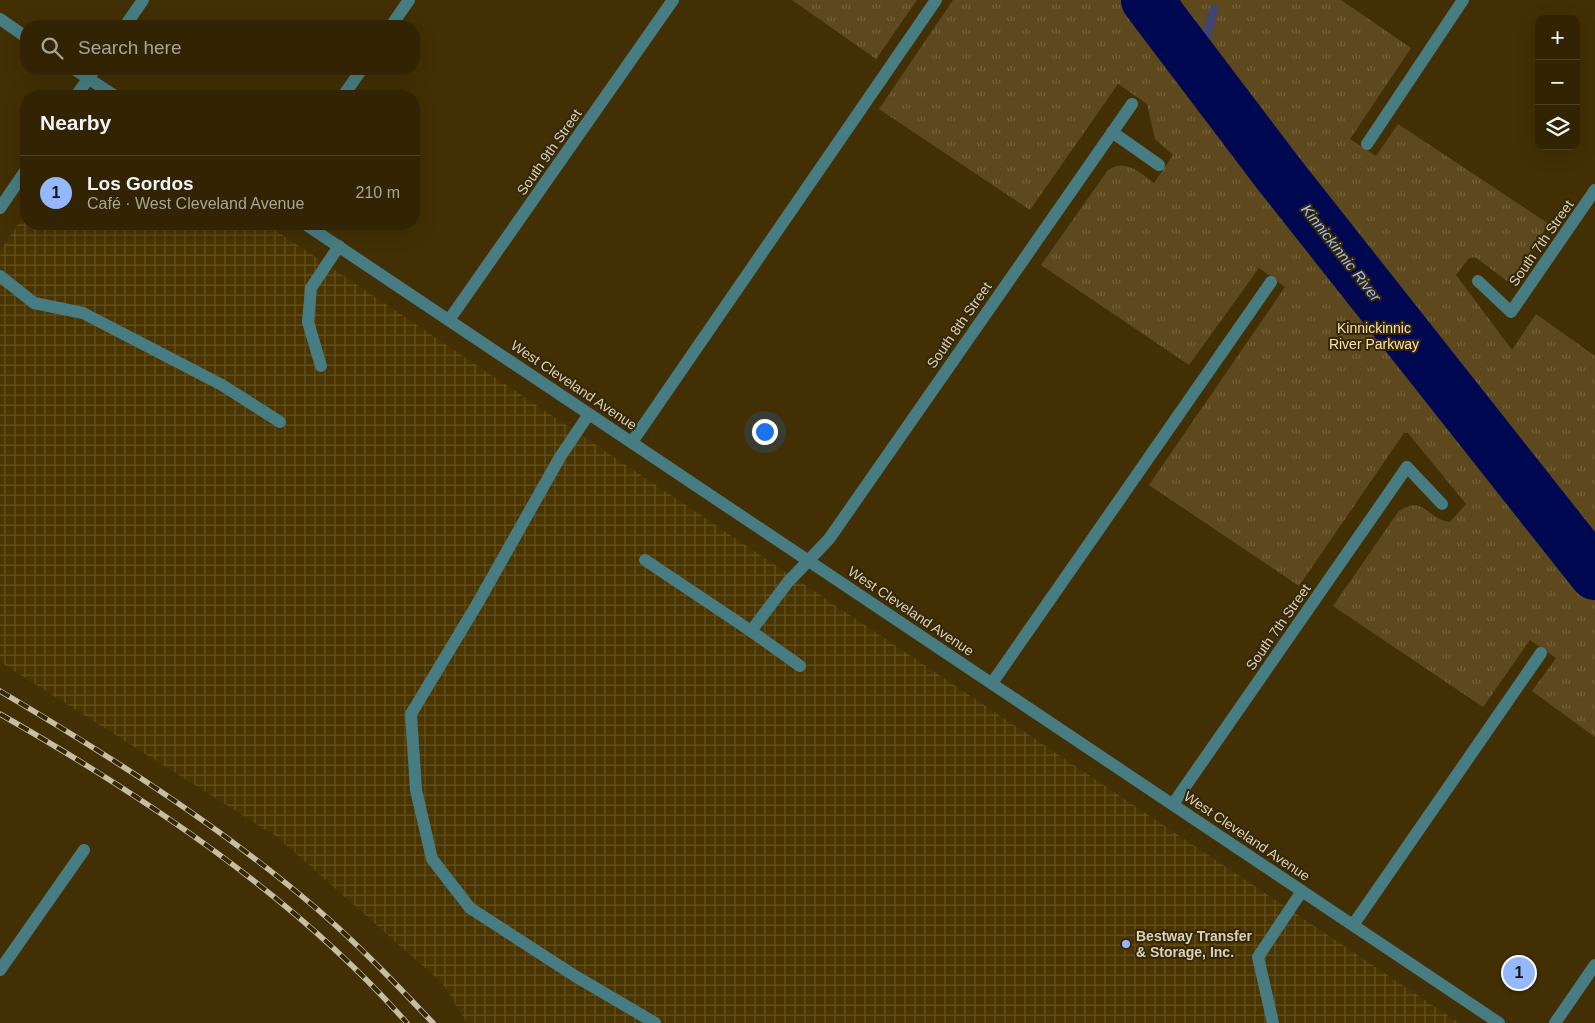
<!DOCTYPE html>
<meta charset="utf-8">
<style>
body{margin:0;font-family:Helvetica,sans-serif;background:#3d3012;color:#f1f3f6}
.controls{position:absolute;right:15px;top:15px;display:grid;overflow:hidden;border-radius:10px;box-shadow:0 5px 20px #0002}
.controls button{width:45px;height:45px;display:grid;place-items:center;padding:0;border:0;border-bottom:1px solid #4d4125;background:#322403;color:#f1f3f6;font:25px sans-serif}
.you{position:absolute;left:764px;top:431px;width:18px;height:18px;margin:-12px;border:4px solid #fff;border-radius:50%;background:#1a73e8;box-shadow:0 0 0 8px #1a73e833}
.badge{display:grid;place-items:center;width:32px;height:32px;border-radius:50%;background:#94b7fd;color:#111;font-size:16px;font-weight:700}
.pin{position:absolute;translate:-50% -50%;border:2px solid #fff;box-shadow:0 1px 5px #0006}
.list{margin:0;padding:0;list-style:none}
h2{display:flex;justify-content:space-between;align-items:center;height:65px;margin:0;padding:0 20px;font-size:21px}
h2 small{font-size:16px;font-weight:400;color:#a8a49a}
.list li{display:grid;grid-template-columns:32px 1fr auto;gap:15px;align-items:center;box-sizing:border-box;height:75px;padding:0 20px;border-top:1px solid #4d4125}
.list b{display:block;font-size:19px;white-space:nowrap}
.list p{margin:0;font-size:16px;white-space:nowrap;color:#a8a49a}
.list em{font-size:16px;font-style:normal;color:#a8a49a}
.icon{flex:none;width:28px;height:28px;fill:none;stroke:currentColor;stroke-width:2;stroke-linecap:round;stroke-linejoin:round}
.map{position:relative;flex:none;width:1595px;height:1023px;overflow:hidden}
.search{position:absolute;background:#322403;box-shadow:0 5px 20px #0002;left:20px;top:20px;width:400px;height:55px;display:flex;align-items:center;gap:12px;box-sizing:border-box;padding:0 18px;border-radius:20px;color:#a8a49a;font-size:19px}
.panel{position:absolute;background:#322403;box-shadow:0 5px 20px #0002;left:20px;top:90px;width:400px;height:140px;border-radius:20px}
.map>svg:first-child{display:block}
</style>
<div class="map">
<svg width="1595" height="1023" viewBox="0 0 1595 1023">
<defs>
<pattern id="industrial-grid" width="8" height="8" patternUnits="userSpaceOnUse" patternTransform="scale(1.25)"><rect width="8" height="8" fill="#4a3500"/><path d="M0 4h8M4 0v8" fill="none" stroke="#645123"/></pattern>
<pattern id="grass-tufts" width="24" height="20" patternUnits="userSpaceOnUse" patternTransform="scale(1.25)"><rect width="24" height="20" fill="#5d491d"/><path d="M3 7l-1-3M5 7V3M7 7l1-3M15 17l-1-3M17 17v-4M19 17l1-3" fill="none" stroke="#74623c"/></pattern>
</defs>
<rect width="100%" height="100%" fill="#423004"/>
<polygon fill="url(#industrial-grid)" points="26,213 26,224 266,224 1459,1023 467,1023 442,983 277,837 0,662 0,251"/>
<g fill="url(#grass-tufts)">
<polygon points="792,0 917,0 876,59"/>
<path d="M953,0H1341L1411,48L1350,139L1376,156L1398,124L1549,224L1511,279L1507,281L1475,257L1468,259L1456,275L1512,350L1536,314L1595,356V737L1532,691L1556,658L1530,640L1483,707L1333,606L1398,512C1423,493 1428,520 1450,522L1466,504L1408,433H1404L1299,586L1149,485L1285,287L1259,268L1189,365L1041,265L1108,170C1126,159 1139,172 1154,183L1173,155L1155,139L1147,104L1118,84L1030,210L879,109Z"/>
</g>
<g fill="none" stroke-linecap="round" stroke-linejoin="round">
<polyline stroke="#424472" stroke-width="9" points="1198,66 1214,9"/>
<polyline stroke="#000852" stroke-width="52" points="1147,0 1278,173 1595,574"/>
<g stroke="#477d82" stroke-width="12">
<polyline points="0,19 26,37"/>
<polyline points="125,26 143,0"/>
<polyline points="391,26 409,0"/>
<polyline points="74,69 115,96"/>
<polyline points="76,96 95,69"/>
<polyline points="343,96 362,69"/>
<polyline points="1112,132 1159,165"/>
<polyline points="1367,144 1463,0"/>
<polyline points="0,208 26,170"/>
<polyline points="305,224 1499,1023"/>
<polyline points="0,276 34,303 83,313 222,385 280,422"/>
<polyline points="1478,281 1511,312 1595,190"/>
<polyline points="449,320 673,0"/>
<polyline points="321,366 308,322 311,288 339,246"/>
<polyline points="589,414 560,457 476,606 411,714 416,790 432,859 470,908 575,976 655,1023"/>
<polyline points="632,442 936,0"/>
<polyline points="645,560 751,631"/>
<polyline points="800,666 751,631 788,582 829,539 1132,104"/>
<polyline points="992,683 1271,282"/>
<polyline points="1173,804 1407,467 1442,504"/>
<polyline points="1353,925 1541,653"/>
<polyline points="0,970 84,850"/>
<polyline points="1273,1023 1258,957 1302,891"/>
<polyline points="1555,1023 1595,965"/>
</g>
<defs>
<g id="rail">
<path d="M0,691C110,756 220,826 317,909C358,944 396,984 433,1023"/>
<path d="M0,714C145,797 296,897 407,1023"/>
</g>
</defs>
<use href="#rail" stroke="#c8bca4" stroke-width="5.5"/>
<use href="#rail" stroke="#352707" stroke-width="4" stroke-dasharray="11" stroke-linecap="butt"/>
</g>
<circle fill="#94b7fd" stroke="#352707" stroke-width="2" cx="1126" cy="944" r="5"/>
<g text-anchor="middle" stroke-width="4" stroke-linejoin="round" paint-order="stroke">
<g font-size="14" fill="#dbd0bb" stroke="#352707">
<text transform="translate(549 152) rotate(-55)" y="5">South 9th Street</text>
<text transform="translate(1541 243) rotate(-55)" y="5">South 7th Street</text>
<text transform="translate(959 325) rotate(-55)" y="5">South 8th Street</text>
<text transform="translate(574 385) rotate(34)" y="5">West Cleveland Avenue</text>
<text transform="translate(911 611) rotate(34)" y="5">West Cleveland Avenue</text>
<text transform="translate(1278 627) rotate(-55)" y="5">South 7th Street</text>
<text transform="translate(1247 836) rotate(34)" y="5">West Cleveland Avenue</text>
</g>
<g font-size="14" fill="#f8e1b4" stroke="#352707">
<text x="1374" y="333">Kinnickinnic<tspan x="1374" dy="16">River Parkway</tspan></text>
</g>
<g font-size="14" font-weight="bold" fill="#dbd0bb" stroke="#352707" text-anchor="start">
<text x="1136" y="941">Bestway Transfer<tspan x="1136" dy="16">&amp; Storage, Inc.</tspan></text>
</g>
<g font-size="15" font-style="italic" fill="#a0befd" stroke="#352707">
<text transform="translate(1341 253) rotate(52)" y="5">Kinnickinnic River</text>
</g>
</g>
</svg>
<div class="controls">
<button>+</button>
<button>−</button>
<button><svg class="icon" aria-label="layers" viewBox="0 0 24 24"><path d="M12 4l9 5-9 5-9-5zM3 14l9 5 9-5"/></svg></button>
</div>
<div class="you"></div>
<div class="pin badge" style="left:1519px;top:973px">1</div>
<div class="search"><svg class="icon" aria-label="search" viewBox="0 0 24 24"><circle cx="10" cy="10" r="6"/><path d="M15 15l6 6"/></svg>Search here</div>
<section class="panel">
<h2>Nearby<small></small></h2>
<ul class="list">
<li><span class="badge">1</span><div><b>Los Gordos</b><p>Café · West Cleveland Avenue</p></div><em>210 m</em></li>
</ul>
</section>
</div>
